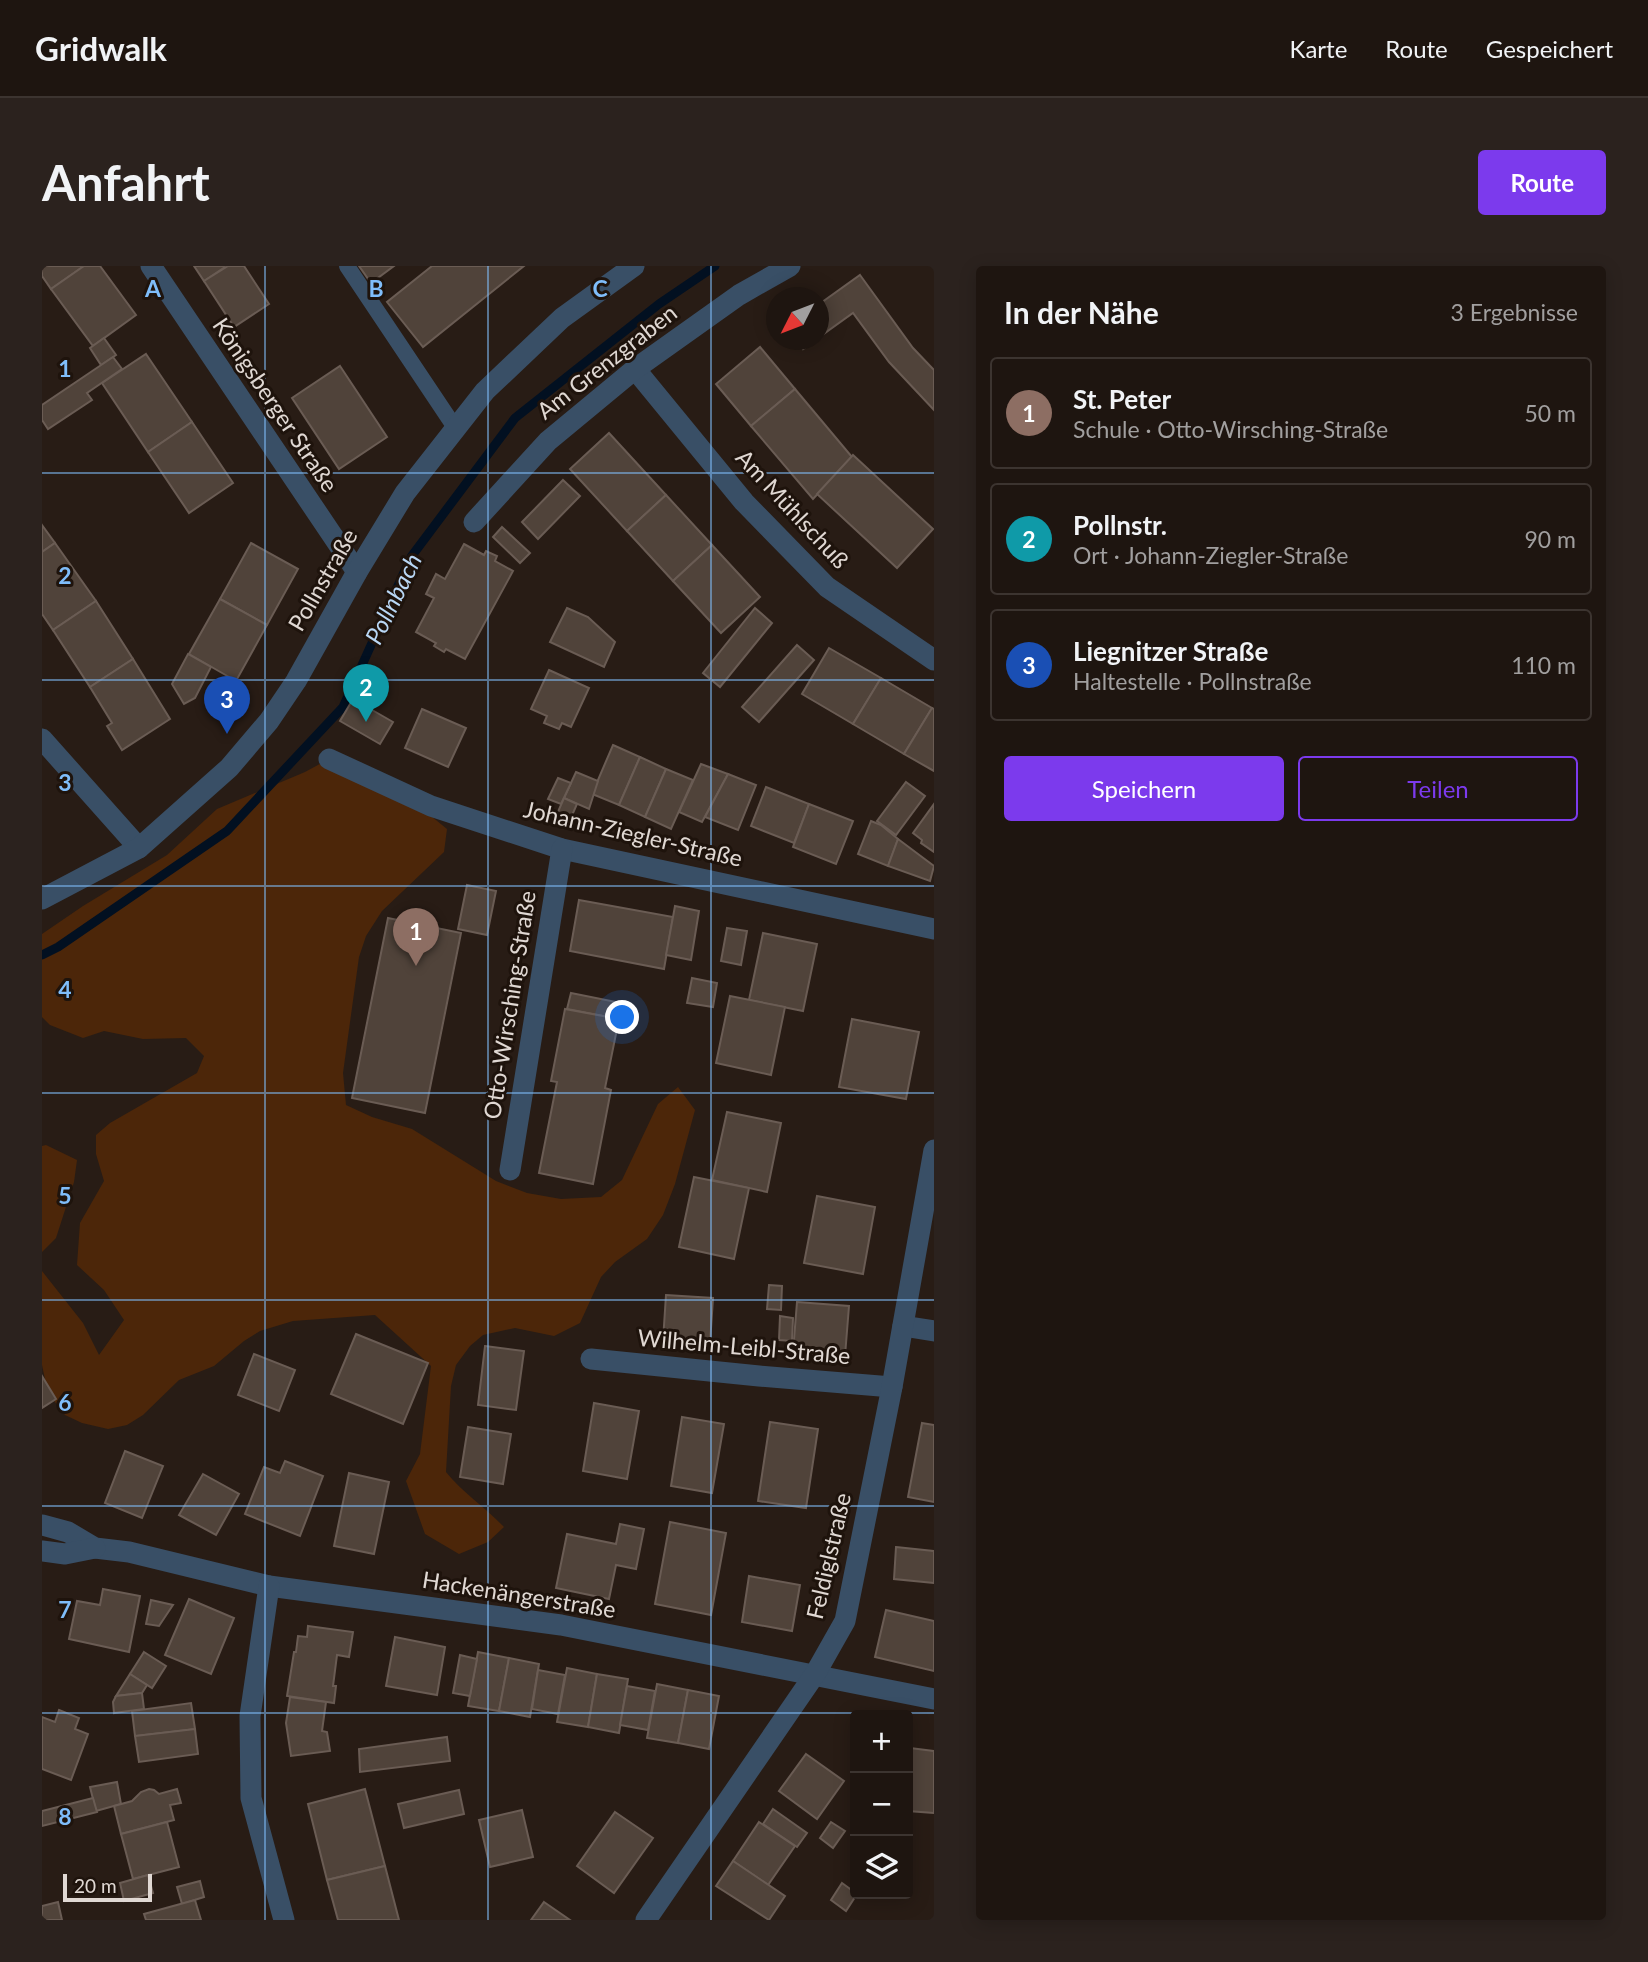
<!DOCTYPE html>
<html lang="de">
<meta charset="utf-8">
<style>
body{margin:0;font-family:Lato,sans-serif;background:#2b221e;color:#f1f3f6}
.controls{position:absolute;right:21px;bottom:21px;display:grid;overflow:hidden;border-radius:7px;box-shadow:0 4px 18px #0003}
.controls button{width:63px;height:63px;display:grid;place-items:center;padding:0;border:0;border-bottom:2px solid #3c3430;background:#1e1510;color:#f1f3f6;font:35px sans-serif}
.compass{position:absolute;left:724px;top:21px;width:63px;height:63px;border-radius:50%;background:#1e1510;box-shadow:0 4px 18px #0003;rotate:228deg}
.scale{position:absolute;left:21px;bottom:18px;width:89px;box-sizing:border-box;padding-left:7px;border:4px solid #e0d8d3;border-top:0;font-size:19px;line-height:24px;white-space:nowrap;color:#e0d8d3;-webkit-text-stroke:5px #1e130c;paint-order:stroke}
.you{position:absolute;left:581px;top:752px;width:24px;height:24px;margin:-18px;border:5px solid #fff;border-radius:50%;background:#1a73e8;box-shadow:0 0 0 10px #1a73e833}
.badge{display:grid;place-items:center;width:46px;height:46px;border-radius:50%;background:#7c3aed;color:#fff;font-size:23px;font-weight:700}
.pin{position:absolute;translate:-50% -58px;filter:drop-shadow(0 2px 4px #0008)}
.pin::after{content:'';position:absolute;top:37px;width:24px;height:21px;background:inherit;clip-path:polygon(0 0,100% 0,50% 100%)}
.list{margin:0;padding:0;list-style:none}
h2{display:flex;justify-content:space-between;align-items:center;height:91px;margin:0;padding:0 28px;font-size:30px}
h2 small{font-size:23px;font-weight:400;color:#a19f9f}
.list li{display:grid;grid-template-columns:46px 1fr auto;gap:21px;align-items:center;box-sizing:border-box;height:112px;margin:0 14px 14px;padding:0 14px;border:2px solid #3c3430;border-radius:7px}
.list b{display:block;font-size:26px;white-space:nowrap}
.list p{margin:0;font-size:23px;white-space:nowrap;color:#a19f9f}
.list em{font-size:23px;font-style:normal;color:#a19f9f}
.actions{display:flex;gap:14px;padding:21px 28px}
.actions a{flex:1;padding:16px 0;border:2px solid #7c3aed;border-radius:7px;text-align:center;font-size:24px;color:#7c3aed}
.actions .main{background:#7c3aed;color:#fff}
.icon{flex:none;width:38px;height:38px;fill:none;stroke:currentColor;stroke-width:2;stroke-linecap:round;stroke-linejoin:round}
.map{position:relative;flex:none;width:892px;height:1654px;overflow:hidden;border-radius:7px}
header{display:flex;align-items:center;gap:42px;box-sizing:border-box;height:98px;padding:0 35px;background:#1e1510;border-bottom:2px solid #3c3430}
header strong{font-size:33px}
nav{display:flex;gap:38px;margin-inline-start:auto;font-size:24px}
.intro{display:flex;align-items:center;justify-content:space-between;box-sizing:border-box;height:168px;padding:0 42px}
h1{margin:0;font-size:49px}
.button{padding:18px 32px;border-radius:7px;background:#7c3aed;color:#fff;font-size:24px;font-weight:700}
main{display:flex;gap:42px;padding:0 42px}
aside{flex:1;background:#1e1510;border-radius:7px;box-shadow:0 4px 18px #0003}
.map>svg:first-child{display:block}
</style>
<header>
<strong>Gridwalk</strong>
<nav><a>Karte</a><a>Route</a><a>Gespeichert</a></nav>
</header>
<div class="intro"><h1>Anfahrt</h1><a class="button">Route</a></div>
<main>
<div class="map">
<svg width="892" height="1654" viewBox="0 0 892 1654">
<rect width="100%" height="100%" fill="#281c15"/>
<g fill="#4c2609">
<path d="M287,493L384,546L405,563L402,586L340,645L324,670L317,691L301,807L304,839L330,851L370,863L454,915L485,927L519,933L559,931L580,914L616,838L636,821L653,844L633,918L621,949L605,973L573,996L559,1011L538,1057L512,1070L473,1062L441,1069L428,1080L414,1099L409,1120L404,1206C421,1227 443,1241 462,1261L446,1276L417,1288L383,1268L364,1215L378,1188L389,1100L333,1049L251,1055L218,1065L202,1075L172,1100L137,1114L101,1149L85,1159L66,1163L40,1157L23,1149L6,1127L0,1099V1005L41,1057L57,1089L82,1054L62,1024L35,999L38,957L62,915L54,888V869L68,857L155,807L162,790L144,772L101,773L62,765L41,772L8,759L0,751V668L41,640L125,589L175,543L263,506Z"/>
<polygon points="4,879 35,894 32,916 14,972 0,986 0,880"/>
</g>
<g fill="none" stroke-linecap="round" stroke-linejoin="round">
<polyline stroke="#021021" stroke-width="9" points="0,689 16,681 185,565 301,441 369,291 473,152 617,38 673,0"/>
</g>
<g fill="#50433a" stroke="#6a5c54" stroke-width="2">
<polygon points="0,0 42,0 9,23 0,10"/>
<polygon points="42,0 58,0 94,49 51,80 9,23"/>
<polygon points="152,0 182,0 183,1 162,15"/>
<polygon points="186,0 202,0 227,38 192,61 162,15"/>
<polygon points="317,0 352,0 329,17"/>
<polygon points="390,0 482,0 381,81 345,36"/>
<polygon points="818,9 871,82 892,104 892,144 847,96 811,47 776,72 776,39"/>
<polygon points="62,72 74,89 59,99 48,82"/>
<polygon points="755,74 774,74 761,83"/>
<polygon points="718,81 753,123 709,160 674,118"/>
<polygon points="104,88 150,156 106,186 60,117"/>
<polygon points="71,91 80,103 45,127 50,134 6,163 0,154 0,139"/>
<polygon points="298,100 345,171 297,203 250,132"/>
<polygon points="753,123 810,191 771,233 709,160"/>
<polygon points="150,156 191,217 147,247 106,186"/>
<polygon points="567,167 624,229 585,265 528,203"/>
<polygon points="811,189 891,263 855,302 775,228"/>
<polygon points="521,214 538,230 496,273 480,256"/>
<polygon points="624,229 670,279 631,315 585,265"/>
<polygon points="0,259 13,277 0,286"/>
<polygon points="460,261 488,287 478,297 451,271"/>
<polygon points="13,277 54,335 11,364 0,348 0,286"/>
<polygon points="209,277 256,303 225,359 178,333"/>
<polygon points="422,278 442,289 444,285 455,290 453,295 471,305 423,393 404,383 402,386 392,380 394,377 374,366 392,332 384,328 394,308 403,313"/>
<polygon points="670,279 718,331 679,367 631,315"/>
<polygon points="178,333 225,359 194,415 147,388"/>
<polygon points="54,335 91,393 48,421 11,364"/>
<polygon points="525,342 546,351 573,376 562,401 508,376"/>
<polygon points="713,342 730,357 678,421 661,407"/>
<polygon points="755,379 772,394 717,456 700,441"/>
<polygon points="787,382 839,412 811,458 760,428"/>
<polygon points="146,388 169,401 153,432 142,438 130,418"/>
<polygon points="91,393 128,453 80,484 65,460 70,457 48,421"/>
<polygon points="507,404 547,422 529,461 520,457 517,463 502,457 505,450 489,443"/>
<polygon points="839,412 890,442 862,488 811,458"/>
<polygon points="311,433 351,456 338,478 298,455"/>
<polygon points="890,442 892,443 892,505 862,488"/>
<polygon points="380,443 424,462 406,501 363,482"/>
<polygon points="571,479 598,491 577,539 550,528"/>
<polygon points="598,491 624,503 603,551 577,539"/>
<polygon points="659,498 686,508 660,556 637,546"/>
<polygon points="624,503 651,514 629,563 603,551"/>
<polygon points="534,506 556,515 547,543 522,532"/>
<polygon points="686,508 714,519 696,564 663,551"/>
<polygon points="516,512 529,517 519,538 506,533"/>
<polygon points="864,516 883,530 854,569 835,555"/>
<polygon points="724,521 767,538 752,577 709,560"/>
<polygon points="522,532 535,538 528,554 515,548"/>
<polygon points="767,538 811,555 794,598 751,581"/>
<polygon points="892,538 892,586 879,577 880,574 871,567"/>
<polygon points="829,555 839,559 856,573 846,600 816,588"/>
<polygon points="856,573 892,600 888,615 846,600"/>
<polygon points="425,619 454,625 445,669 416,663"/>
<polygon points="537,634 631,651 622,703 528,685"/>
<polygon points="633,640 657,645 649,694 624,689"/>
<polygon points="346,652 419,667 383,847 310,832"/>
<polygon points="685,662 705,665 699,699 679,695"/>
<polygon points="721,667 775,678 761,745 707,734"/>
<polygon points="650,712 675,717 671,741 645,737"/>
<polygon points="529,727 579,737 577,753 525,743"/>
<polygon points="688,730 743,741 729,809 674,797"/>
<polygon points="523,743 577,753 563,822 569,824 551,918 497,907 515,816 509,815"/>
<polygon points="810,753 877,766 864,833 797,821"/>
<polygon points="685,846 739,857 725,926 670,914"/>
<polygon points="652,911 707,922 692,993 637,981"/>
<polygon points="775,930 833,941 821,1008 762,997"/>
<polygon points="727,1019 740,1020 739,1044 725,1043"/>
<polygon points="624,1029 671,1032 668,1078 621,1075"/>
<polygon points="755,1036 807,1040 803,1090 751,1086"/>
<polygon points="738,1050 751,1052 750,1075 737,1074"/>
<polygon points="314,1068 386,1097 361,1158 289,1128"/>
<polygon points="443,1080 482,1085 474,1144 436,1139"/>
<polygon points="212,1088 253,1104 237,1145 196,1129"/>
<polygon points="0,1110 14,1133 0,1142"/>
<polygon points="552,1137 597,1145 585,1213 541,1205"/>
<polygon points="640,1151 682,1158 670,1227 629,1220"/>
<polygon points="728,1156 776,1163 764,1242 716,1235"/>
<polygon points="880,1157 892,1159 892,1236 866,1231"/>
<polygon points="426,1161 469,1168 461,1218 418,1211"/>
<polygon points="83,1185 121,1200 100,1252 63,1237"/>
<polygon points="243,1195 281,1210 258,1270 203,1248 222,1201 238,1207"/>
<polygon points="307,1207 347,1216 332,1288 292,1280"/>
<polygon points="161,1208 197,1228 174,1269 137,1249"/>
<polygon points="628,1256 684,1267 669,1349 613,1338"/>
<polygon points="578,1258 602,1263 594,1303 574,1299 567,1333 514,1322 525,1268 574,1278"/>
<polygon points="854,1281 892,1285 892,1317 852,1313"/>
<polygon points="707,1310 758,1319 750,1365 700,1356"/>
<polygon points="61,1323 98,1330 87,1386 27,1373 35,1335 58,1339"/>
<polygon points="147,1333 192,1352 169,1408 123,1389"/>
<polygon points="109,1334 131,1339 117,1360 104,1358"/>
<polygon points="844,1344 892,1355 892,1405 833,1391"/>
<polygon points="266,1360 311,1366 307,1391 295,1389 291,1420 294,1420 292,1437 245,1430 252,1386 254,1386 256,1370 265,1371"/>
<polygon points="353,1371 403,1381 395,1429 344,1420"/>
<polygon points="102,1386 124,1400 110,1422 88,1408"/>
<polygon points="436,1386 467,1392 457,1445 426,1440"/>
<polygon points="418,1389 435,1393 428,1430 411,1427"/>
<polygon points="467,1392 497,1398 488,1451 457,1445"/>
<polygon points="525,1402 555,1408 546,1461 515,1456"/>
<polygon points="496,1404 523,1409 516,1448 490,1443"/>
<polygon points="88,1408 105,1419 100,1427 74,1430"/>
<polygon points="555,1408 586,1413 577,1467 546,1461"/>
<polygon points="615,1418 646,1424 636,1477 605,1472"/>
<polygon points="585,1420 613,1425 606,1464 578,1459"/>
<polygon points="646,1424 677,1430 667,1483 636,1477"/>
<polygon points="100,1427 102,1443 72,1447 71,1436 74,1430"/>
<polygon points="248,1431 284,1436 280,1465 285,1466 288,1485 249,1490 244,1457"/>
<polygon points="149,1437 153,1463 93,1470 90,1445"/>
<polygon points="17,1444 37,1452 33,1463 46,1468 29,1514 0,1503 0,1451 13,1456"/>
<polygon points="153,1463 156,1488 97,1496 93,1470"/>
<polygon points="405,1471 408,1495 318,1506 317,1483"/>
<polygon points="868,1482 892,1485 892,1547 866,1545"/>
<polygon points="764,1488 802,1515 775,1553 737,1525"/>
<polygon points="75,1516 79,1538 54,1545 48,1521"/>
<polygon points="107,1523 112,1524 117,1528 135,1523 139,1537 128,1539 132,1554 79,1568 72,1540 90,1535 99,1526"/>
<polygon points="323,1523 343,1600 285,1614 266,1538"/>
<polygon points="417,1524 422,1548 362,1562 356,1538"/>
<polygon points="51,1532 55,1546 0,1560 0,1545"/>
<polygon points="731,1543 765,1567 755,1581 721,1558"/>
<polygon points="480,1544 491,1591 448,1601 437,1554"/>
<polygon points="573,1546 611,1572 572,1627 535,1600"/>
<polygon points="125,1556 137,1601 91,1613 79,1568"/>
<polygon points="717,1556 753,1580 726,1619 691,1595"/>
<polygon points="789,1556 803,1565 791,1582 778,1572"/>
<polygon points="691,1595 743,1630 727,1654 674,1620"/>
<polygon points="343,1600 357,1654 296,1654 285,1614"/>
<polygon points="106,1609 111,1627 82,1635 78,1617"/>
<polygon points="158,1615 162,1631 140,1638 135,1621"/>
<polygon points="800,1617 815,1628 804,1645 789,1634"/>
<polygon points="153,1634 159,1654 104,1654 102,1648"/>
<polygon points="16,1636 20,1654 0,1654 0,1640"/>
<polygon points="502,1636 528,1654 489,1654"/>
</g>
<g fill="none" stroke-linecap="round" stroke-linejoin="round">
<polyline stroke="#394f66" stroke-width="16" points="305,0 414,163"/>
<g stroke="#394f66" stroke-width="21">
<polyline points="109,0 315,306"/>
<polyline points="593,103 702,236 785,321 892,394"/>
<polyline points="432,256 506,175 593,103 697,29 748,0"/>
<polyline points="0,473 97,582"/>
<polyline points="287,493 389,540 520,583 892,663"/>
<polyline points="0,633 97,582 187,502 227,455 254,415 315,306 363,227 443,125 520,52 592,0"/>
<polyline points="468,904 520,583"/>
<polyline points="861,1060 892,1065"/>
<polyline points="549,1093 717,1110 850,1121"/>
<polyline points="0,1259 26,1266 53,1282 87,1286 227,1320 519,1359 892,1433"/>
<polyline points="0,1285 23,1288 53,1282"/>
<polyline points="227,1320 208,1450 209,1532 242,1654"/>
<polyline points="604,1654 773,1408 803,1355 850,1121 892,884"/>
</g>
</g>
<path fill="none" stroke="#7fbdfa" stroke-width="2" stroke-opacity="0.55" d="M223,0V1654M446,0V1654M669,0V1654M0,207H892M0,414H892M0,620H892M0,827H892M0,1034H892M0,1240H892M0,1447H892"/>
<g text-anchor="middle" stroke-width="6" stroke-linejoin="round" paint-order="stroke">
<g font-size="23" fill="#e0d8d3" stroke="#1e130c">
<text transform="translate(565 96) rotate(-38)" y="8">Am Grenzgraben</text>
<text transform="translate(233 139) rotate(56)" y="8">Königsberger Straße</text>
<text transform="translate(750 243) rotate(47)" y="8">Am Mühlschuß</text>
<text transform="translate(281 314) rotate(-60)" y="8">Pollnstraße</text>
<text transform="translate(591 568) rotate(13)" y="8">Johann-Ziegler-Straße</text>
<text transform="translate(468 739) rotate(-81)" y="8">Otto-Wirsching-Straße</text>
<text transform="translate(702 1081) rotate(5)" y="8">Wilhelm-Leibl-Straße</text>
<text transform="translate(787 1290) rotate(-77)" y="8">Feldiglstraße</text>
<text transform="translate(477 1329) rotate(9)" y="8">Hackenängerstraße</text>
</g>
<g font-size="24" font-style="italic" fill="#b9d7f5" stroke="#1e130c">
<text transform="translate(352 333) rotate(-64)" y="8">Pollnbach</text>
</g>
</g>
<g font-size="23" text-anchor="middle" font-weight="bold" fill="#7fbdfa" stroke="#1e130c" stroke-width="6" stroke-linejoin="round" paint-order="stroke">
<text x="111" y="31">A</text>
<text x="334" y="31">B</text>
<text x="558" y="31">C</text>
<text x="23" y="111">1</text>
<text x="23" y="318">2</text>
<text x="23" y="525">3</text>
<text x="23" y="732">4</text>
<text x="23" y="938">5</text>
<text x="23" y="1145">6</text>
<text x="23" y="1352">7</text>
<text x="23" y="1559">8</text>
</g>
</svg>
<div class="controls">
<button>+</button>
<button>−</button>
<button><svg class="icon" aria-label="layers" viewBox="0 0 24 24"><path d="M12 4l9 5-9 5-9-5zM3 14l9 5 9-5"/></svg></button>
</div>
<svg class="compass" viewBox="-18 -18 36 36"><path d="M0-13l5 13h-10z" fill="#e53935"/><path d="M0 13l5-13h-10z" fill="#a19f9f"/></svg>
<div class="scale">20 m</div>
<div class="you"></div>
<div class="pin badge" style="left:374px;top:700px;background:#8d6e63">1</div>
<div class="pin badge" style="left:324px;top:456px;background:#0f9aa8">2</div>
<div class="pin badge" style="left:185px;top:468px;background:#1a4fb4">3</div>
</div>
<aside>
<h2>In der Nähe<small>3 Ergebnisse</small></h2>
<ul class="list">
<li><span class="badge" style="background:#8d6e63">1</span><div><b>St. Peter</b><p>Schule · Otto-Wirsching-Straße</p></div><em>50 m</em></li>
<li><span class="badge" style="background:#0f9aa8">2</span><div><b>Pollnstr.</b><p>Ort · Johann-Ziegler-Straße</p></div><em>90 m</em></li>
<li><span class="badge" style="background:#1a4fb4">3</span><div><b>Liegnitzer Straße</b><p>Haltestelle · Pollnstraße</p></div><em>110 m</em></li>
</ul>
<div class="actions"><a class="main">Speichern</a><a>Teilen</a></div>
</aside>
</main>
